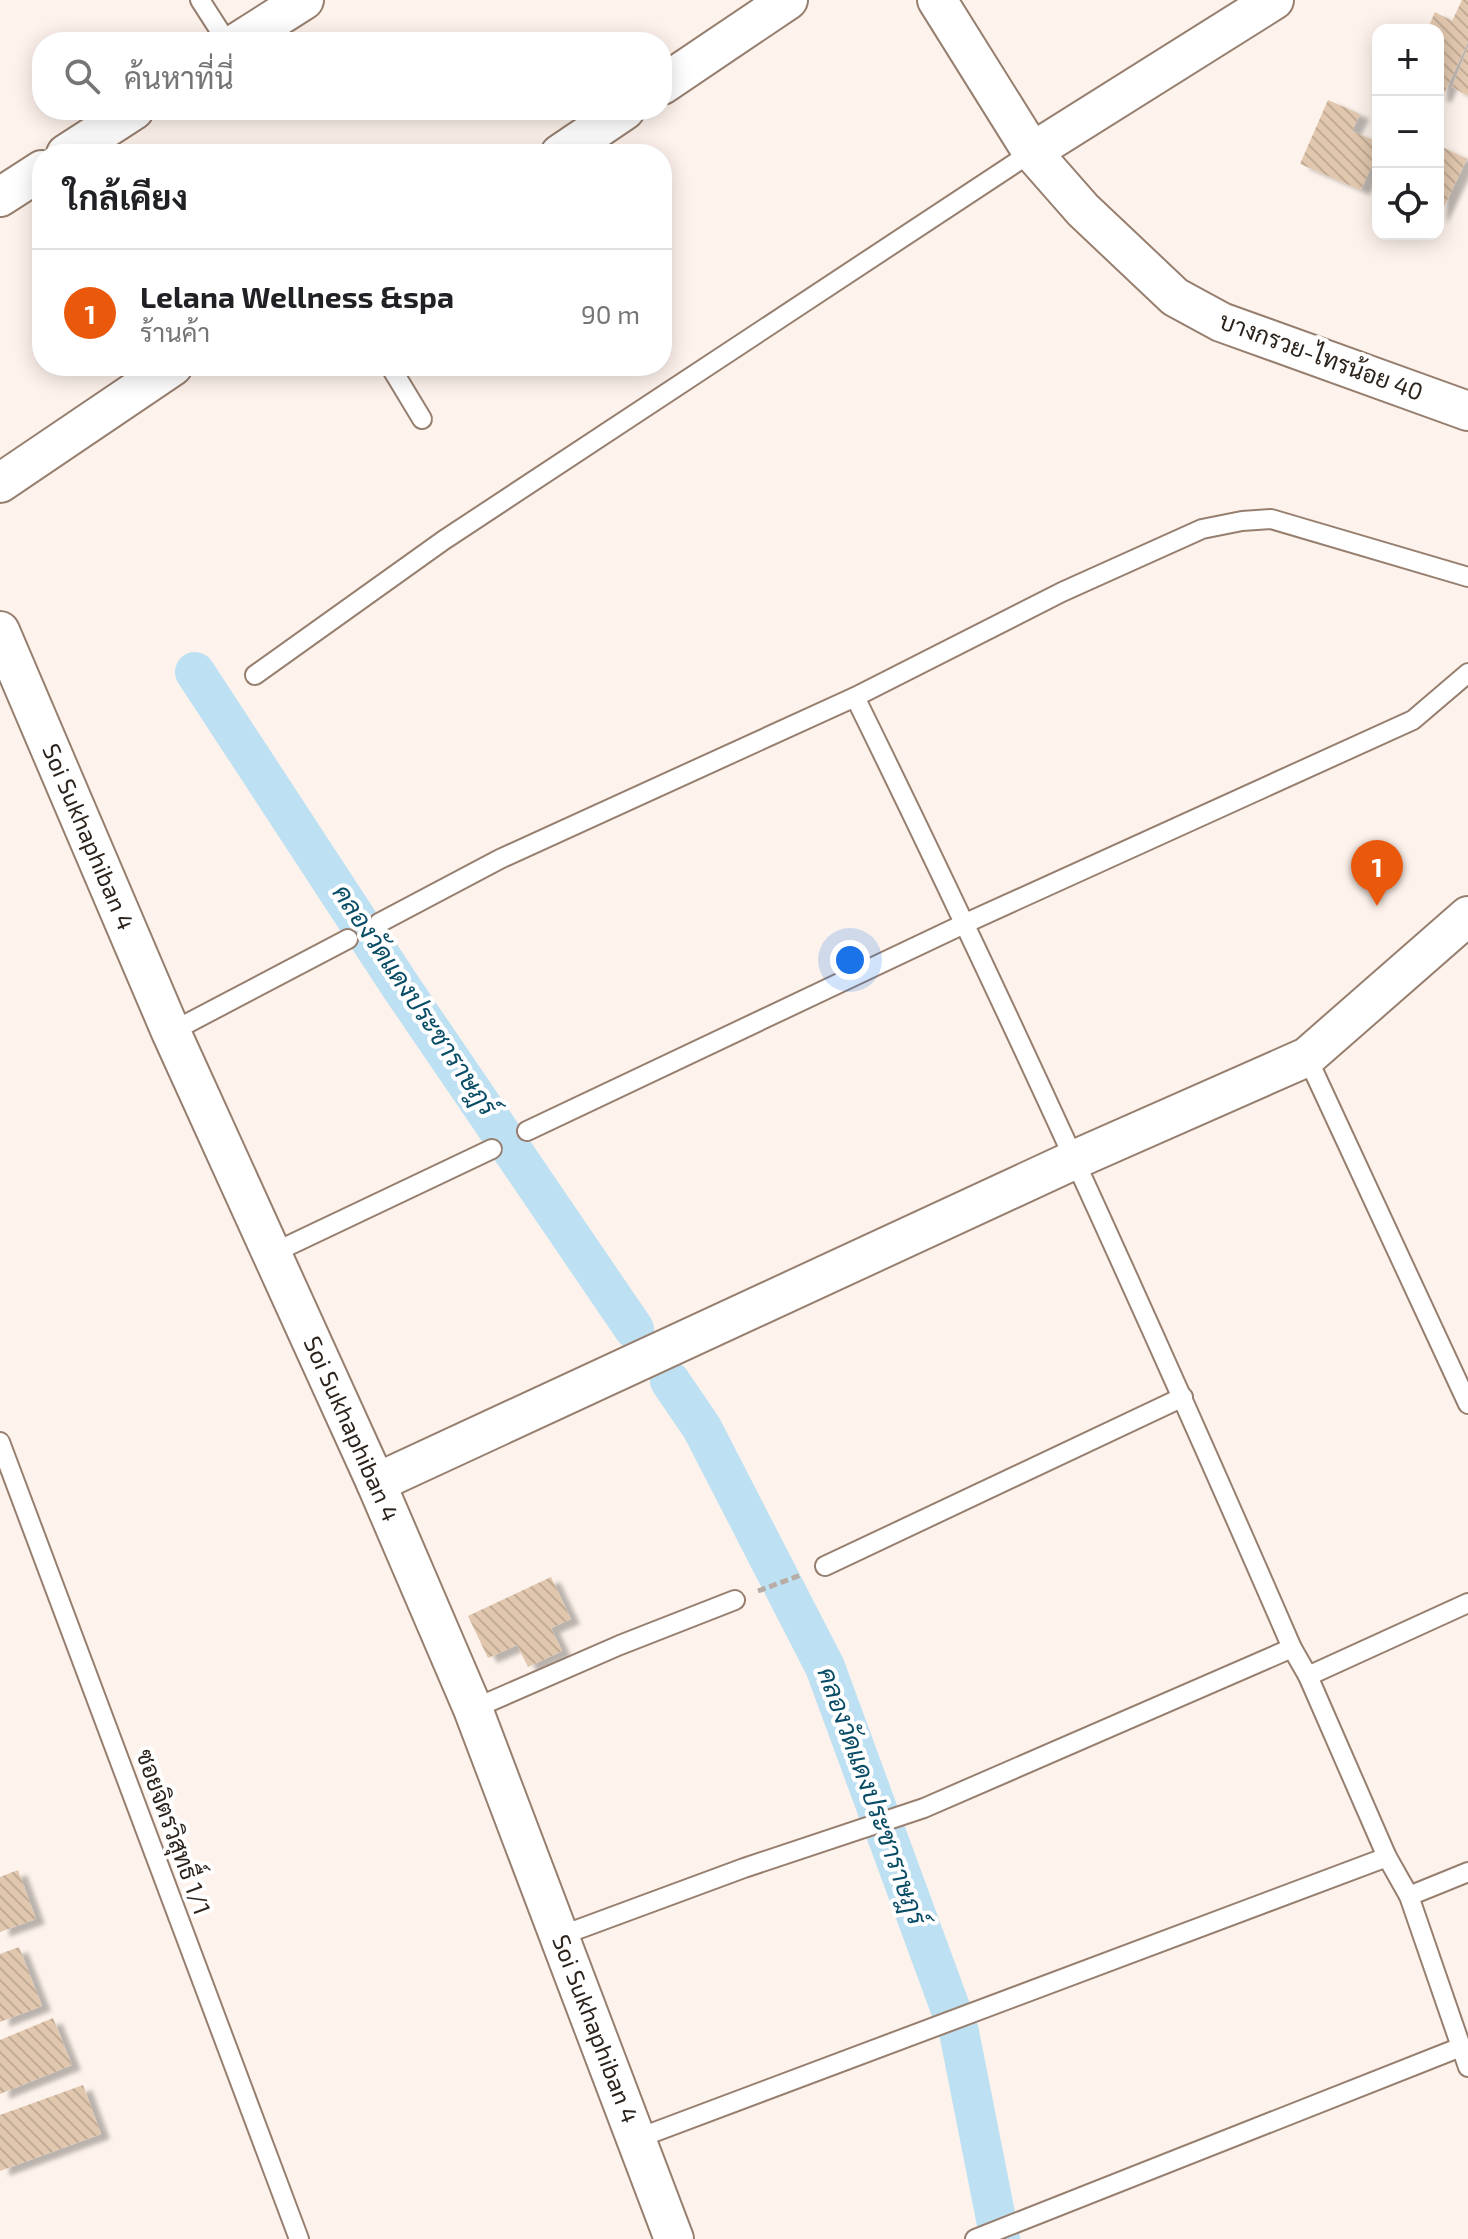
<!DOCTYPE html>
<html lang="th">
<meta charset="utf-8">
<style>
body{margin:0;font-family:"Exo 2",Sarabun,sans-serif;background:#f2f2f2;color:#202124}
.controls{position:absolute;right:24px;top:24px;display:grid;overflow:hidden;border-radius:16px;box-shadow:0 4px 20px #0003}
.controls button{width:72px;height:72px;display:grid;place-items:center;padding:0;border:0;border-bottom:2px solid #e0e0e0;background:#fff;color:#202124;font:40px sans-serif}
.you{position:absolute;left:850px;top:960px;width:28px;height:28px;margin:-20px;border:6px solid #fff;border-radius:50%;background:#1a73e8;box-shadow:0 0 0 12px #1a73e833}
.badge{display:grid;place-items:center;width:52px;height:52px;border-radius:50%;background:#ea580c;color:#fff;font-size:26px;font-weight:700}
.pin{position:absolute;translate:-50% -66px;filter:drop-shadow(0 2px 4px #0008)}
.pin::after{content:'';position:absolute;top:42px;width:28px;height:24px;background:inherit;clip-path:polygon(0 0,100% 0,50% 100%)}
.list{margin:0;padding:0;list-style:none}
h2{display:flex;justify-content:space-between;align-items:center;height:104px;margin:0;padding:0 32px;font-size:34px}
h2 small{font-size:26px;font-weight:400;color:#757577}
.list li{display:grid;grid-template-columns:52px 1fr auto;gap:24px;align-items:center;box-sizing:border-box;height:128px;padding:0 32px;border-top:2px solid #e0e0e0}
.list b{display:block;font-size:30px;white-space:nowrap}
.list p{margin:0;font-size:26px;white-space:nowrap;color:#757577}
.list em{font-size:26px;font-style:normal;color:#757577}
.icon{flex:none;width:44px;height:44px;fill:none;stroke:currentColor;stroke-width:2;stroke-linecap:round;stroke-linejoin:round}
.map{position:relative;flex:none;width:1468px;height:2239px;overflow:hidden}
.search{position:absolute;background:#fff;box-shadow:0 4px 20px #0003;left:32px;top:32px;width:640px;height:88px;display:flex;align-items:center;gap:20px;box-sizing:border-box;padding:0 28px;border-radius:32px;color:#757577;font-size:30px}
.panel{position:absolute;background:#fff;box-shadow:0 4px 20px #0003;left:32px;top:144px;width:640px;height:232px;border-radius:32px}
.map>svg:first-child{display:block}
</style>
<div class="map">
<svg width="1468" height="2239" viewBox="0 0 1468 2239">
<defs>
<pattern id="building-back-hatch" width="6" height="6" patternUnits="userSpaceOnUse" patternTransform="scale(2)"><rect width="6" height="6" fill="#e1c7ae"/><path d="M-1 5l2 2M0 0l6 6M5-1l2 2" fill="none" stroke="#c1ab95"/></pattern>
<filter id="shadow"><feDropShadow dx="9" dy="5" stdDeviation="2" flood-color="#0004"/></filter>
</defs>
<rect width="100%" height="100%" fill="#fef3ec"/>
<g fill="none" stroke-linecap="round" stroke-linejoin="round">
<g stroke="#bde0f2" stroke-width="40">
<polyline points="195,672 401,987 634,1329"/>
<polyline points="670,1381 702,1428 825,1667 959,2032 1000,2239"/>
</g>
</g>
<g fill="url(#building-back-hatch)" filter="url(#shadow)">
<polygon points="1462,0 1468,0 1468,42 1442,98 1438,96 1438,30 1427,30 1435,12 1452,21"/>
<polygon points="1468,47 1468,96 1452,87"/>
<polygon points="1328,100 1360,114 1352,131 1378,142 1378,151 1361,190 1300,164"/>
<polygon points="1438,145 1467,159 1438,219"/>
<polygon points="551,1577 571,1619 551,1628 562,1651 528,1667 517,1645 488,1658 468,1616"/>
<polygon points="18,1870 36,1919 0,1932 0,1877"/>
<polygon points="19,1947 42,2006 0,2022 0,1954"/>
<polygon points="53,2018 72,2065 0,2094 0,2040"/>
<polygon points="83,2085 101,2134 0,2171 0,2115"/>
</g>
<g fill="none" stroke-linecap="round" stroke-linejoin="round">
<defs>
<g id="service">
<polyline points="200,0 227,42"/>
<polyline points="390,366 422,419"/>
<polyline points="255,675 444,540 1032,152"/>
<path d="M855,697C1009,1010 1153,1328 1292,1648L1308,1676L1387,1857L1409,1896L1468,2067"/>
<polyline points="379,923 500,859 855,697 1062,592 1202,529 1242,521 1271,519 1468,577"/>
<polyline points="171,1032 348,939"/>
<polyline points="1307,1057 1468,1404"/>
<polyline points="527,1131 966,923 1413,720 1468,673"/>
<polyline points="273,1253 492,1149"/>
<polyline points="0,1442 299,2239"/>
<polyline points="825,1566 1183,1397"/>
<polyline points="1308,1676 1468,1603"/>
<polyline points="473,1709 620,1645 735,1600"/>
<polyline points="1409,1896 1468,1872"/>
<polyline points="560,1936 744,1868 924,1808 1292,1648"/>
<polyline points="636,2139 1387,1857"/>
<polyline points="975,2239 1461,2047"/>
</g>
<g id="minor">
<polyline points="937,0 1032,152 1083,210 1175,297 1221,322 1468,411"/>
<polyline points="238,42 304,0"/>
<polyline points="662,85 788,0"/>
<polyline points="1032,152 1274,0"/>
<polyline points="66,154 134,110"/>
<polyline points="560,154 625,110"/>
<polyline points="0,197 42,170"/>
<polyline points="0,483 173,366"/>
<polyline points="0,631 171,1032 376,1483 473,1709 674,2239"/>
<polyline points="376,1483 1076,1159 1307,1057 1468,916"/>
</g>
</defs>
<use href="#service" stroke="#977f6f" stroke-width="22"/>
<use href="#minor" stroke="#977f6f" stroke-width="42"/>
<polyline stroke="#b7ada6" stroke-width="5" stroke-dasharray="8 4" stroke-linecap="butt" points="758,1591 801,1575"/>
<use href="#service" stroke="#fff" stroke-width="18"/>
<use href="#minor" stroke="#fff" stroke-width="38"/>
</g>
<g text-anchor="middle" stroke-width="8" stroke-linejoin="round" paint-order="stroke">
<g font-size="24" fill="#2c231c" stroke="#fff">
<text transform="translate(1321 357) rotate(20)" y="8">บางกรวย-ไทรน้อย 40</text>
<text transform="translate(88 837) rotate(67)" y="8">Soi Sukhaphiban 4</text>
<text transform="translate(351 1429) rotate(66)" y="8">Soi Sukhaphiban 4</text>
<text transform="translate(173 1832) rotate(70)" y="8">ซอยจิตรวิสุทธื์ 1/1</text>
<text transform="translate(595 2029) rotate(69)" y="8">Soi Sukhaphiban 4</text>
</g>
<g font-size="26" font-style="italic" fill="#094c66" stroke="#fff">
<text transform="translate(415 1000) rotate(56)" y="9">คลองวัดแดงประชาราษฎร์</text>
<text transform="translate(872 1796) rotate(70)" y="9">คลองวัดแดงประชาราษฎร์</text>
</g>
</g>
</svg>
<div class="controls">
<button>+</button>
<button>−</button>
<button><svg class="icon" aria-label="locate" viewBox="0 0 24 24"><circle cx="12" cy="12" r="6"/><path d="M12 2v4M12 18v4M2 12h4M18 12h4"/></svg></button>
</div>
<div class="you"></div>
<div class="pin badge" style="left:1377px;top:906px">1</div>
<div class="search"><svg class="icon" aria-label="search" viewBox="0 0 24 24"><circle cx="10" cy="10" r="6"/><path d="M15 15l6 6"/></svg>ค้นหาที่นี่</div>
<section class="panel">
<h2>ใกล้เคียง<small></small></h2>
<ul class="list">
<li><span class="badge">1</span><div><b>Lelana Wellness &amp;spa</b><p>ร้านค้า</p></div><em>90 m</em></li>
</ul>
</section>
</div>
